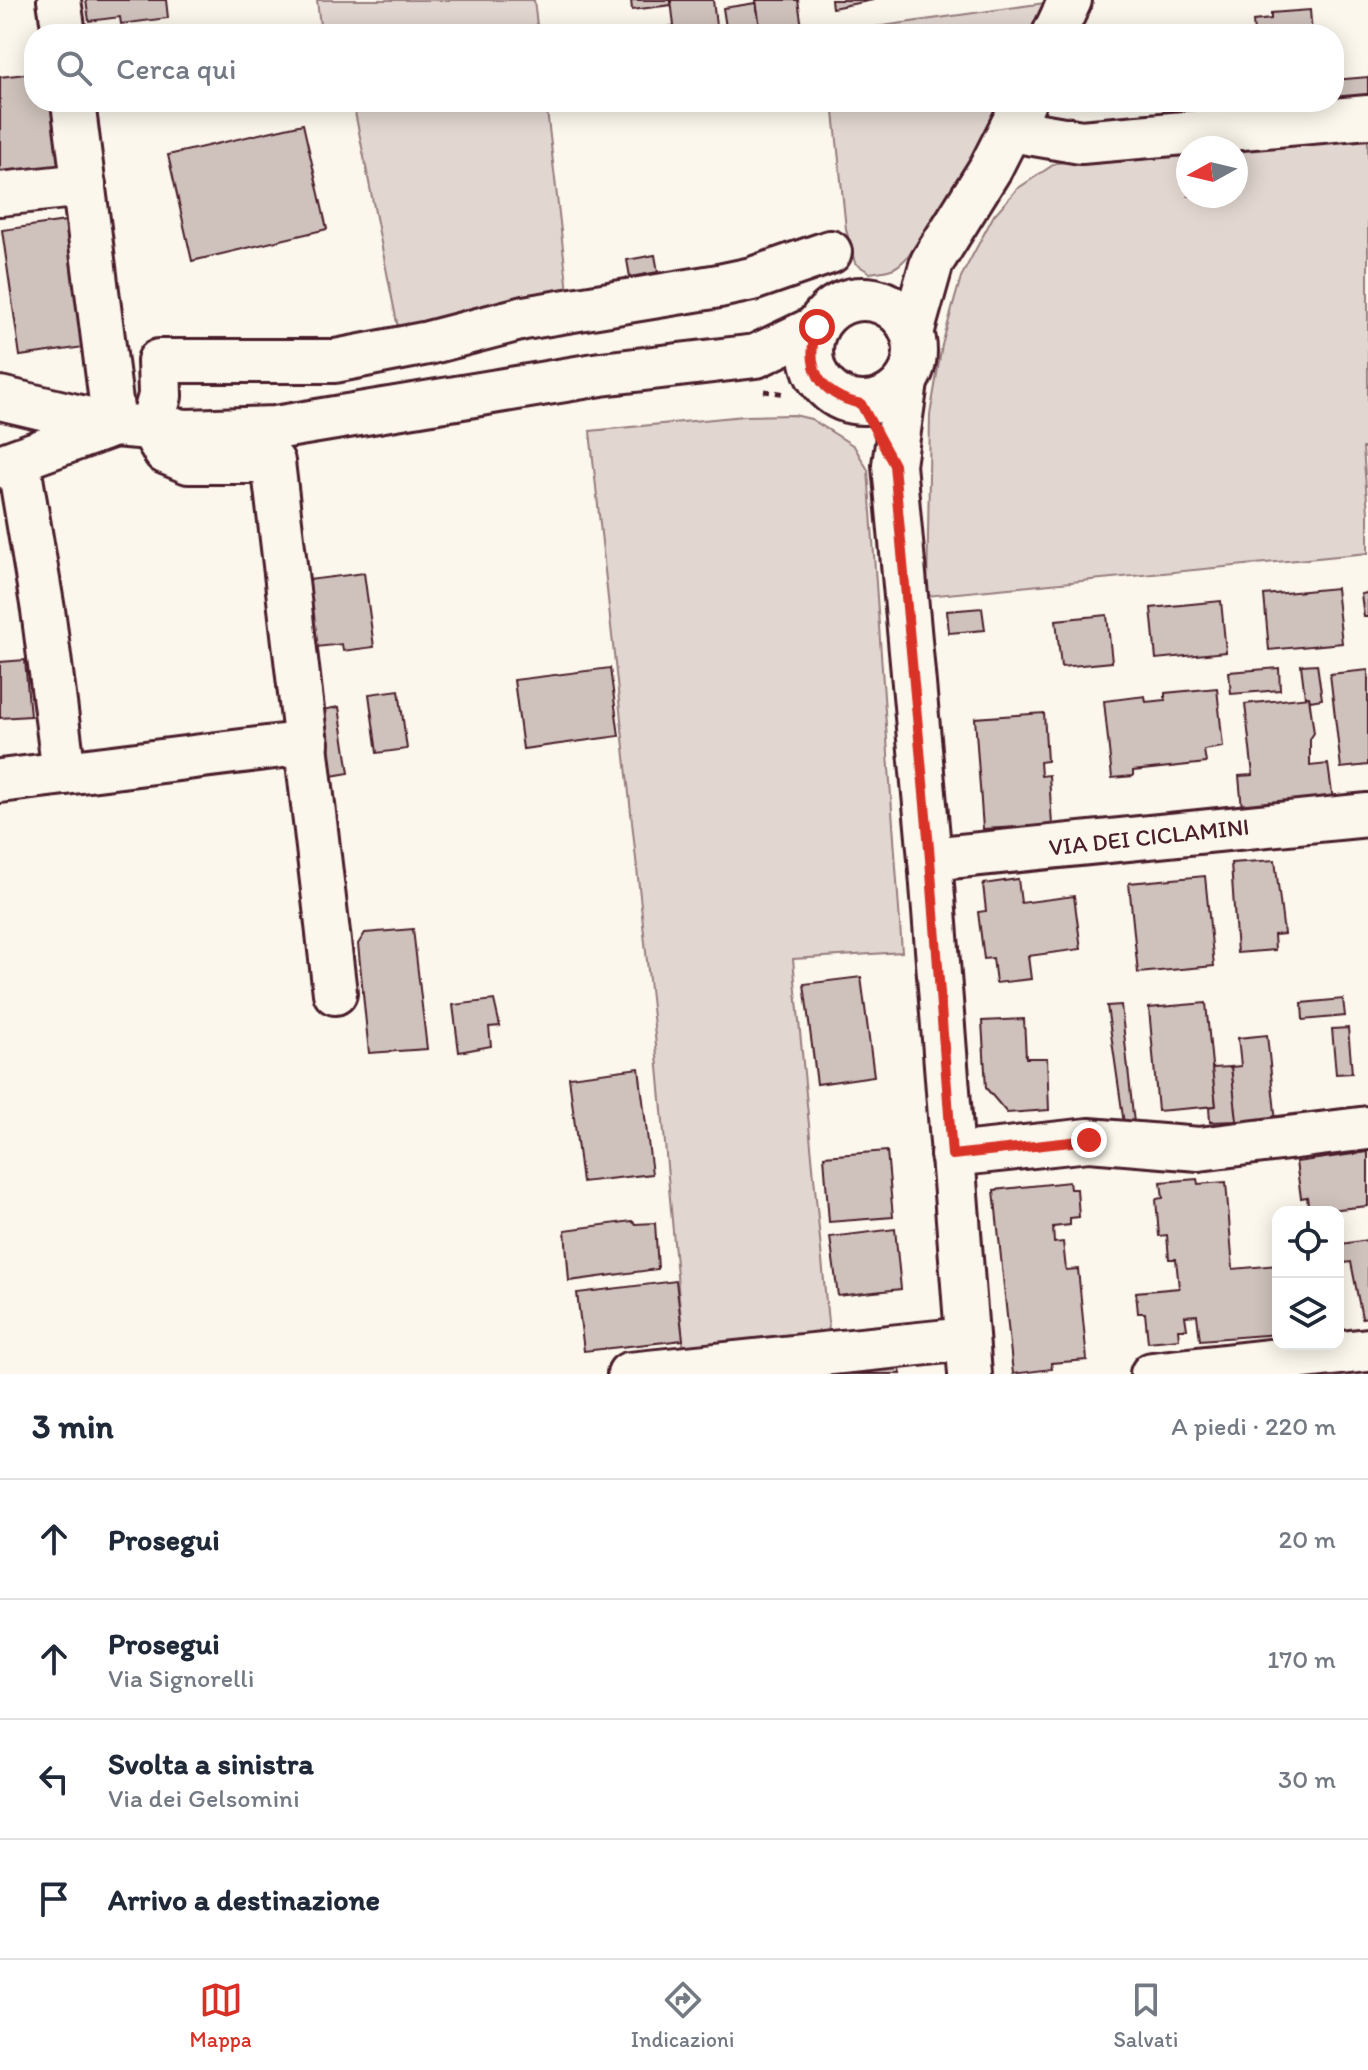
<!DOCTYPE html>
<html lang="it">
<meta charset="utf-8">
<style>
body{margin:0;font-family:Itim,sans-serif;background:#f2f2f3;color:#1f2937}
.controls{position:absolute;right:24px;bottom:24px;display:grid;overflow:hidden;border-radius:16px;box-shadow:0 4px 20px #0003}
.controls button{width:72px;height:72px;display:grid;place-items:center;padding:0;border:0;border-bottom:2px solid #e0e1e3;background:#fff;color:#1f2937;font:40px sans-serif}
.compass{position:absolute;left:1176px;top:136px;width:72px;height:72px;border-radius:50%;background:#fff;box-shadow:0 4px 20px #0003;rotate:262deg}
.stop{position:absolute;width:24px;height:24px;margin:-18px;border:6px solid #d93025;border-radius:50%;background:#fff}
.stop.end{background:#d93025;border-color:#fff;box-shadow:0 2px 8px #0008}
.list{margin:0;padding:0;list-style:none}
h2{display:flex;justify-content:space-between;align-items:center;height:104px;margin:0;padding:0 32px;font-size:34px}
h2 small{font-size:26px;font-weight:400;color:#747a83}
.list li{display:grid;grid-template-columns:52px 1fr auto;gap:24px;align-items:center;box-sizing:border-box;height:120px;padding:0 32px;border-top:2px solid #e0e1e3}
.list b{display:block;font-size:30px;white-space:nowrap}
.list p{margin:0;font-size:26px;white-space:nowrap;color:#747a83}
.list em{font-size:26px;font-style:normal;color:#747a83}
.icon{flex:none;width:44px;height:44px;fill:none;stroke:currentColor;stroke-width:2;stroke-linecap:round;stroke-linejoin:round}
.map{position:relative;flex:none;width:1368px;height:1374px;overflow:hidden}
.search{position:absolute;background:#fff;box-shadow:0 4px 20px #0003;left:24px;right:24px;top:24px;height:88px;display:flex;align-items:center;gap:20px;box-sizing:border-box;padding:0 28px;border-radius:32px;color:#747a83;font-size:30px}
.sheet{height:584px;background:#fff}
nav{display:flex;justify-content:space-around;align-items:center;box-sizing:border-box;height:112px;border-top:2px solid #e0e1e3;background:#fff;font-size:22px;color:#747a83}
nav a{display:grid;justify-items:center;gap:4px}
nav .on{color:#d93025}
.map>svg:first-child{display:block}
</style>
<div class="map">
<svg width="1368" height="1374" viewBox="0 0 1368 1374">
<rect width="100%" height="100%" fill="#fbf7ec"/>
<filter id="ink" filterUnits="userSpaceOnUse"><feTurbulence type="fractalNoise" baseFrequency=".0125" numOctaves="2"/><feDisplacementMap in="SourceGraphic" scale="16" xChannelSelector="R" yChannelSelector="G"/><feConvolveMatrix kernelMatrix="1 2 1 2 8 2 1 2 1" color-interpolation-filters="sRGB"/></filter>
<g filter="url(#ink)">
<g fill="#e2d7d0" stroke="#967b7e" stroke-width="2">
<polygon points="317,0 534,0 538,34 321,34"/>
<polygon points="1045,3 1030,34 826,34"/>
<polygon points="353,102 546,102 569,300 400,338"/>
<path d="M833,102H999C983,136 924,253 894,268C887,271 877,272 870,273L855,263L846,229Z"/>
<polygon points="1368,133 1368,448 1363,448 1368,513 1368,553 927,596 930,415 942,345 961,277 994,215 1017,189 1056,163 1188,150 1188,196 1236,196 1236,148"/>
<polygon points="794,415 811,419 854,446 868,470 902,952 793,959 829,1333 684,1352 656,1045 590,431 744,416"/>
</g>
<g fill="#cfc2bc" stroke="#4a1f2b" stroke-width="2">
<polygon points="86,0 166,0 168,18 121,24 120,17 89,21"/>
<polygon points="631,0 671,0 671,5 632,10"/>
<polygon points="671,0 713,0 717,34 675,34"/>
<polygon points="756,0 798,0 803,34 761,34"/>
<polygon points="831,0 873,0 832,8"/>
<polygon points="756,3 761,34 727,34 723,8"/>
<polygon points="1310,10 1312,34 1254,34 1253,21 1271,19 1271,13"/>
<polygon points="674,26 675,34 623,34"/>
<polygon points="34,73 34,102 60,102 68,169 0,179 0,77"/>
<polygon points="1368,77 1368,98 1334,101 1334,80"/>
<polygon points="303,124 327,229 192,261 168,155"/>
<polygon points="73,220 91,346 20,356 2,230"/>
<polygon points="655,255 658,272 630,277 627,260"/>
<polygon points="364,573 374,647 343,651 342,644 317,647 308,580"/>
<polygon points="1336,588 1342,643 1269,650 1264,595"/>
<polygon points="1368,593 1368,617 1364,617 1361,594"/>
<polygon points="1221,601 1226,652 1156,659 1151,608"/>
<polygon points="982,608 985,630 949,633 947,611"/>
<polygon points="1107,615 1112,662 1061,667 1056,620"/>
<polygon points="25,660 30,716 0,718 0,662"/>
<polygon points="1317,664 1322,699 1310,701 1309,697 1305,697 1301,665"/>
<polygon points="610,668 619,736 523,749 514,680"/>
<polygon points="1279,668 1280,690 1231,694 1229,672"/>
<polygon points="1368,670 1368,765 1341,768 1330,674"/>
<polygon points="1217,688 1223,747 1204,750 1206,763 1133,771 1133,776 1112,778 1104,701 1145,696 1146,702 1165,700 1165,693"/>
<polygon points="399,690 407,749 377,753 369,694"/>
<polygon points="1309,697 1314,733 1310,739 1310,766 1328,764 1333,800 1242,809 1239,776 1253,775 1245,704"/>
<polygon points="339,707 349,773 325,777 316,711"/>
<polygon points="1044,713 1047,761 1040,762 1041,776 1049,775 1052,825 983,829 975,718"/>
<polygon points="1275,860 1284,934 1274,935 1275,950 1237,953 1231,863"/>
<polygon points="1205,876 1214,966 1138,973 1129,883"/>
<polygon points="1018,879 1021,903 1074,896 1081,949 1028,956 1031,979 996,983 993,958 984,959 978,912 986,911 983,884"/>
<polygon points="413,929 427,1049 369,1053 358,944 365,933"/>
<polygon points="861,977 874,1076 817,1084 804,984"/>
<polygon points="1343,999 1345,1016 1303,1020 1302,1003"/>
<polygon points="494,1000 500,1026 489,1027 491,1046 459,1052 453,1005"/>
<polygon points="1206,1003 1216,1106 1158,1111 1149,1008"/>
<polygon points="1121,1005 1134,1123 1124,1124 1107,1006"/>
<polygon points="1024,1019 1026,1058 1047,1058 1049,1110 1007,1113 986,1088 982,1021"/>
<polygon points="1348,1028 1352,1073 1336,1074 1332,1029"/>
<polygon points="1267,1035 1276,1122 1237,1126 1231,1067 1241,1066 1238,1038"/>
<polygon points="1231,1067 1237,1121 1210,1122 1209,1107 1216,1106 1212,1068"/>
<polygon points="639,1068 652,1174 582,1182 569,1077"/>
<polygon points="887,1151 893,1217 829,1222 824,1156"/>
<polygon points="1368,1152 1368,1206 1309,1212 1307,1197 1301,1198 1296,1162"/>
<polygon points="1197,1179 1198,1184 1226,1182 1233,1269 1278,1265 1278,1334 1200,1340 1197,1315 1185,1316 1187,1329 1178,1329 1179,1339 1148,1342 1145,1313 1138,1313 1136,1292 1179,1288 1176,1259 1169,1259 1167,1235 1159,1236 1156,1199 1163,1198 1161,1182"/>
<polygon points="1069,1182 1070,1189 1077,1189 1079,1217 1070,1218 1070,1225 1053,1227 1054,1243 1063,1242 1066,1270 1078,1269 1087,1360 1051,1363 1052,1369 1013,1374 994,1190"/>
<polygon points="632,1221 635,1224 655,1223 658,1269 569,1281 565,1230"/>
<polygon points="895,1229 901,1289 838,1296 830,1237"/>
<polygon points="1368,1240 1368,1317 1362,1318 1351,1262 1344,1263 1341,1244"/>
<polygon points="676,1281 683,1340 584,1351 577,1293"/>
<polygon points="897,1357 901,1374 849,1374 847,1364"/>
</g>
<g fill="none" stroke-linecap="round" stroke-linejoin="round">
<defs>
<g id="minor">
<polyline points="59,0 64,34"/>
<polyline points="1054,34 1070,0"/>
<polyline points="73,102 114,425"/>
<polyline points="1011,130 1081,142 1368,117"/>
<polyline points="0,194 84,185"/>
<circle cx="863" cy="351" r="52"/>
<polyline points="912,333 932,262 990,169 1024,102"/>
<polyline points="906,382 894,465 930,859 970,1374"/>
<polyline points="0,398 114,425 187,431 275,428 601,374 756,356 817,327"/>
<polyline points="18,460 43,610 64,773"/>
<polyline points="0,466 114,425"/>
<polyline points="0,781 307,743"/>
<polyline points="930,859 1368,815"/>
<polyline points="335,993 273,462 189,462 165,452 151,428 160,396 159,361 335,361 428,343 524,318 719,286 752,279 830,252"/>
<polyline points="952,1155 1089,1140 1199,1149 1368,1128"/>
<polyline points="629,1374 967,1339"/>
<polyline points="1152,1374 1368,1350"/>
</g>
</defs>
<use href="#minor" stroke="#4a1f2b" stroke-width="48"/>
<polyline stroke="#4a1f2b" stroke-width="5" stroke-dasharray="6 6" stroke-linecap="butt" points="764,391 787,394"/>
<use href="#minor" stroke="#fbf7ec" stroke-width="42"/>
</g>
</g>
<g fill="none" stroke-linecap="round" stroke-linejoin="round" filter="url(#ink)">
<path stroke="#d93025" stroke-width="10" d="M817,327C804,367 819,395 861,404L894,465L930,859L952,1155L1089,1140"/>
</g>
<g text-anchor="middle" stroke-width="6" stroke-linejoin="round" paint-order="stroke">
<g font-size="24" fill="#4a1f2b" stroke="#fbf7ec">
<text transform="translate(1149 837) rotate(-6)" y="8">VIA DEI CICLAMINI</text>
</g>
</g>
</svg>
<div class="controls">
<button><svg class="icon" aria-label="locate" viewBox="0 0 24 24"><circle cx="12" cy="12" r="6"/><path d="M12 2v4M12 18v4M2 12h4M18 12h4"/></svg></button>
<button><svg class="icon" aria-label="layers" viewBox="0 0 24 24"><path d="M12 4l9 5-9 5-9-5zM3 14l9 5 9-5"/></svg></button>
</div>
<svg class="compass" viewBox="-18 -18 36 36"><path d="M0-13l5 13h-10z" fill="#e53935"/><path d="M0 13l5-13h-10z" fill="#747a83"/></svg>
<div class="stop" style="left:817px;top:327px"></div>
<div class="stop end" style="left:1089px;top:1140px"></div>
<div class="search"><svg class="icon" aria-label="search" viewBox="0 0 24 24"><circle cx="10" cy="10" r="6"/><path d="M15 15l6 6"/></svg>Cerca qui</div>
</div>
<section class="sheet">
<h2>3 min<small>A piedi · 220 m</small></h2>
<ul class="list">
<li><svg class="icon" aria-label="ahead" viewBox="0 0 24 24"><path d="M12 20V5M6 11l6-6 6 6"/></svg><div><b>Prosegui</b></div><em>20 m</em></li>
<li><svg class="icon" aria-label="ahead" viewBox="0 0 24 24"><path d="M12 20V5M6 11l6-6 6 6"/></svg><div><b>Prosegui</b><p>Via Signorelli</p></div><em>170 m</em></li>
<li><svg class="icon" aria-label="left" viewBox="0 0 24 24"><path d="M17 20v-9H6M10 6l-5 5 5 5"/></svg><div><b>Svolta a sinistra</b><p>Via dei Gelsomini</p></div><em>30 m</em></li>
<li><svg class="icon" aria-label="arrive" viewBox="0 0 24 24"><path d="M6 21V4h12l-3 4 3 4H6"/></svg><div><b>Arrivo a destinazione</b></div></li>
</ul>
</section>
<nav>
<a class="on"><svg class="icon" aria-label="map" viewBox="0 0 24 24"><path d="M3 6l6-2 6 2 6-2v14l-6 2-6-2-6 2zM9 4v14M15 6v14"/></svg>Mappa</a>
<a><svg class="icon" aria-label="directions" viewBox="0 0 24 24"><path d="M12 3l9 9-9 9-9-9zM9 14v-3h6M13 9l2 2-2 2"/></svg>Indicazioni</a>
<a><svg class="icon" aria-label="saved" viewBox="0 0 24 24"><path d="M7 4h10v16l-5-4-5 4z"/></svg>Salvati</a>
</nav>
